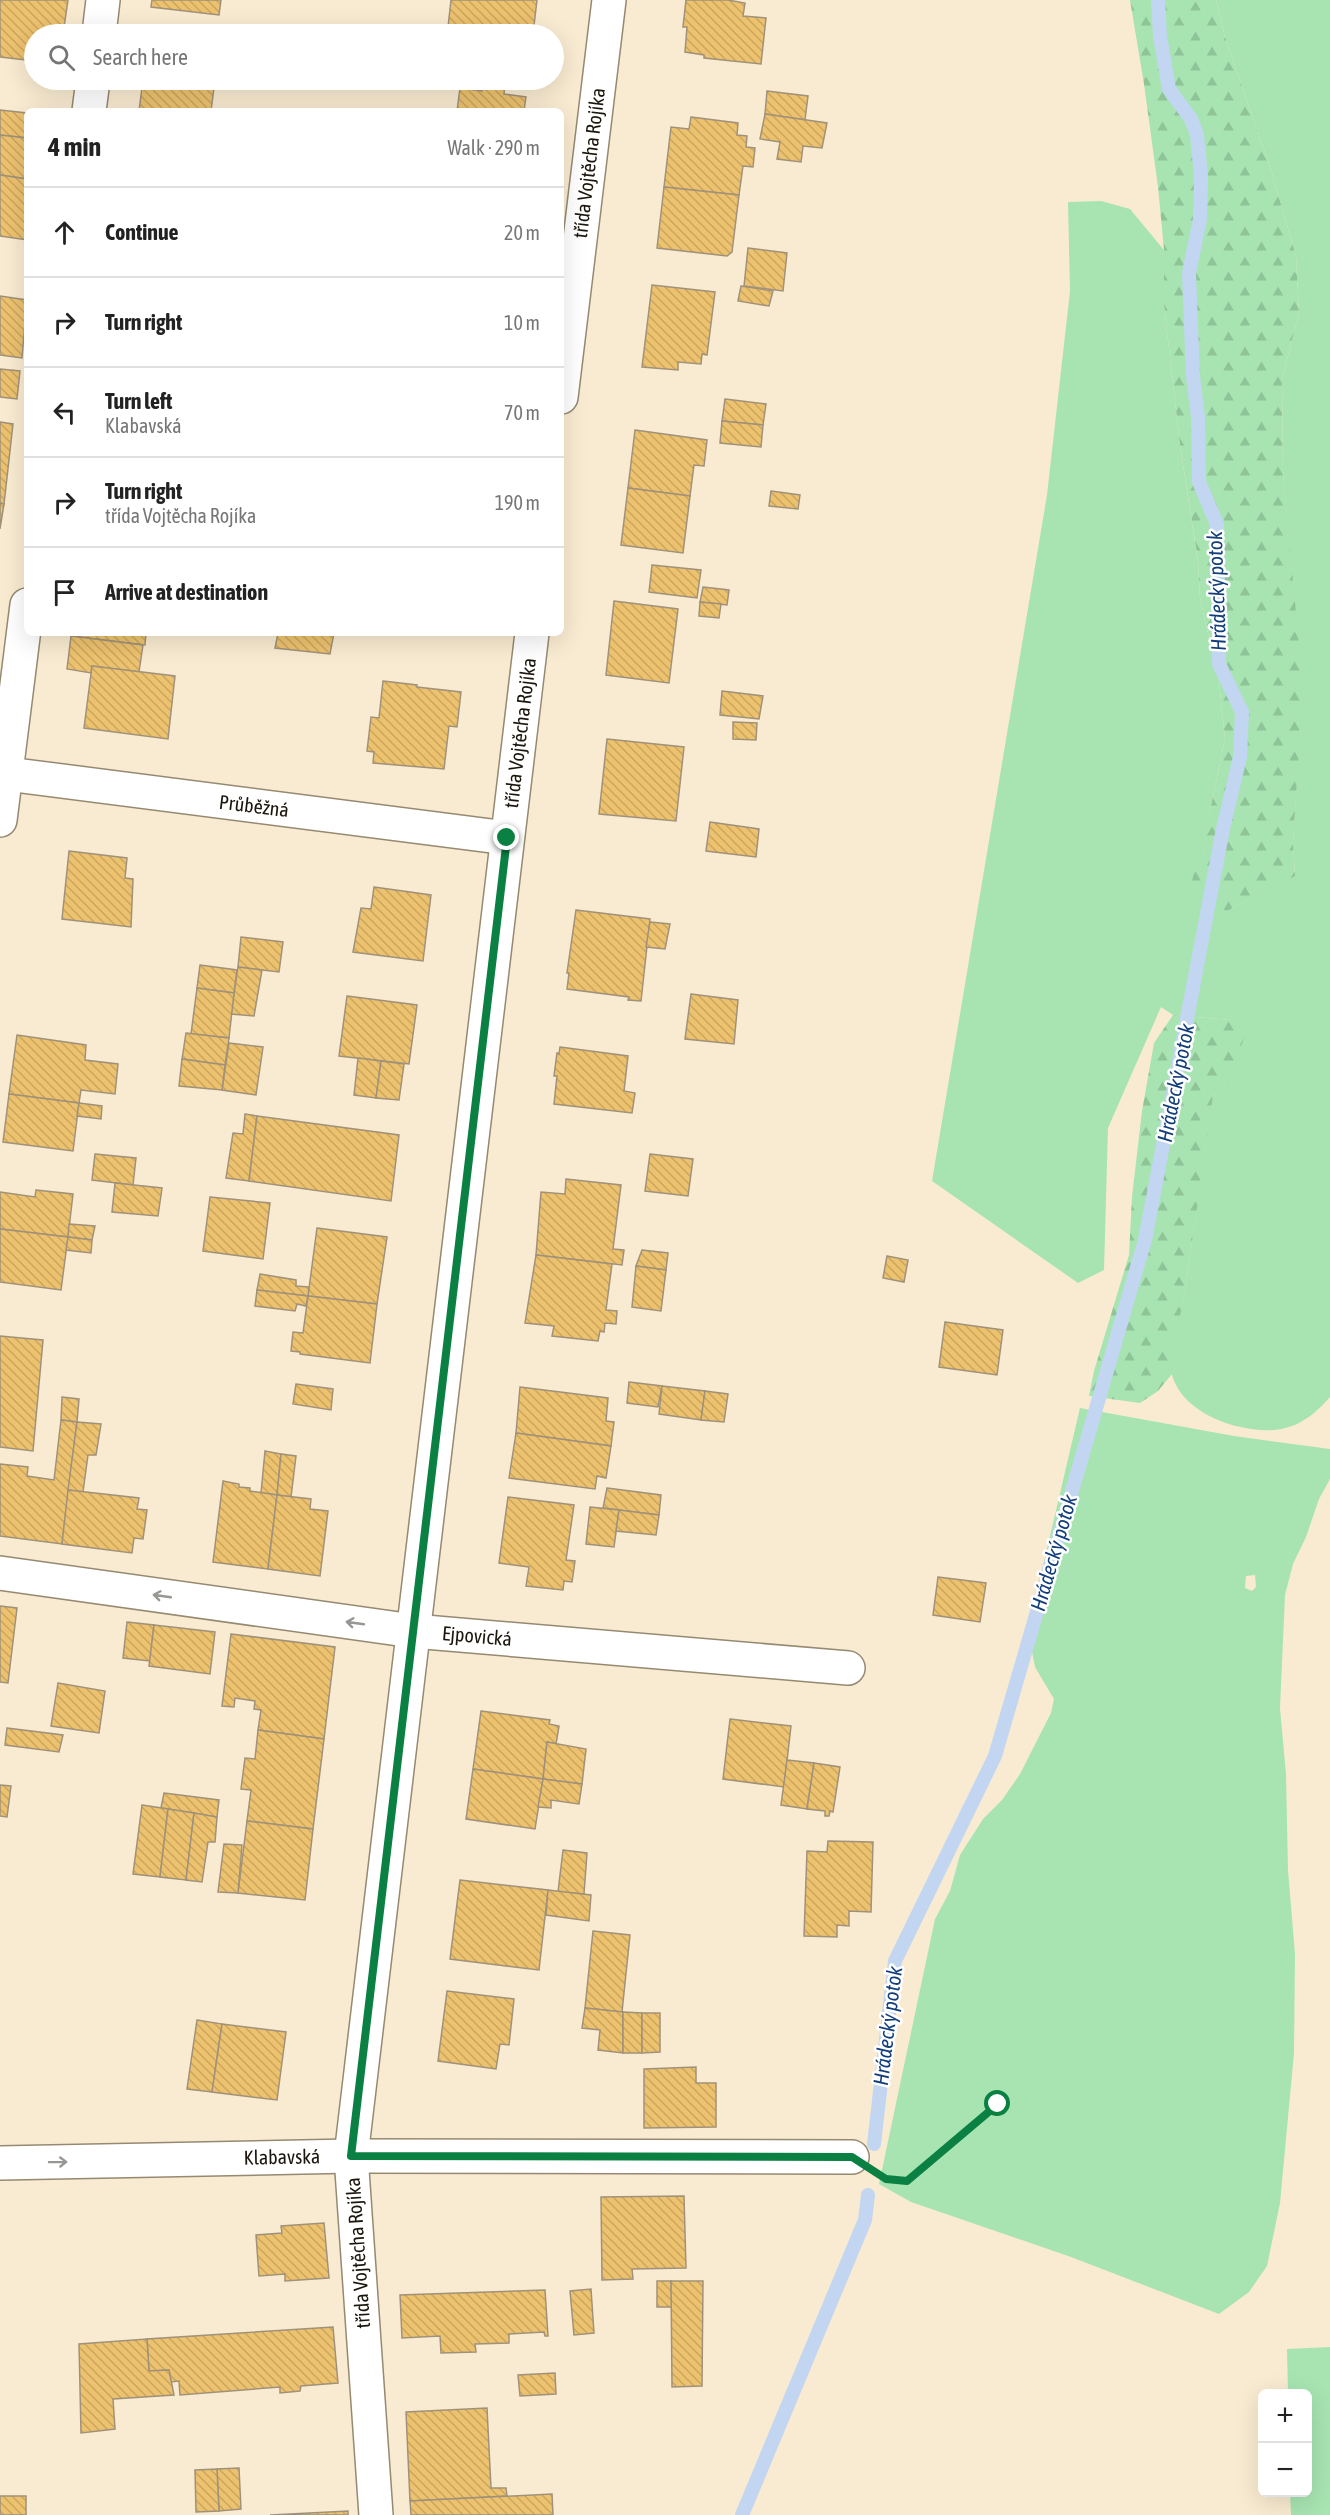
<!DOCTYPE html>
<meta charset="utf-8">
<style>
body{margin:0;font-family:"Asap Condensed",sans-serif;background:#f2f2f2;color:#222}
.controls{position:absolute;right:18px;bottom:18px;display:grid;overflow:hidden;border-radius:9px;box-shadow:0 6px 24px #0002}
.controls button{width:54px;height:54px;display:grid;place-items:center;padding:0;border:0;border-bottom:2px solid #e0e0e0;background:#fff;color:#222;font:30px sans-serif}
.stop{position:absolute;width:18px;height:18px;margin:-14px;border:4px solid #0b8043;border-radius:50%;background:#fff}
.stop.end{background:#0b8043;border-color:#fff;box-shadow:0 2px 6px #0008}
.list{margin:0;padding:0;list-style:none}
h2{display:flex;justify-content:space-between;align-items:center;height:78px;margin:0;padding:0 24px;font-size:26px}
h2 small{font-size:20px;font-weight:400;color:#767676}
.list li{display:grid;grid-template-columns:39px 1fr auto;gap:18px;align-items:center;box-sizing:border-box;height:90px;padding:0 24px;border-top:2px solid #e0e0e0}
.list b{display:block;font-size:22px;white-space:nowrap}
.list p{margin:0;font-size:20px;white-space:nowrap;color:#767676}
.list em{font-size:20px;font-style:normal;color:#767676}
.icon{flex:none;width:33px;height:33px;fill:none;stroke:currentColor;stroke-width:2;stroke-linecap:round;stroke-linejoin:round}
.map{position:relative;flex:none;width:1330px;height:2515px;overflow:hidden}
.search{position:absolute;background:#fff;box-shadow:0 6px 24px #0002;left:24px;top:24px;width:540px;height:66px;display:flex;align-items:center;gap:15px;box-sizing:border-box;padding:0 21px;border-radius:33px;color:#767676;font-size:22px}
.panel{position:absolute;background:#fff;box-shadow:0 6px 24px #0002;left:24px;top:108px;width:540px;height:528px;border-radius:9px}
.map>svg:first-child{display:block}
</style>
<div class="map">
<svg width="1330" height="2515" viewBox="0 0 1330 2515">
<defs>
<pattern id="forest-firs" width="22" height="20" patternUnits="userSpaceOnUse" patternTransform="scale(1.5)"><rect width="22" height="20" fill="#a7e4b2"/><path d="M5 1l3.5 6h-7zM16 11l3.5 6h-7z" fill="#8fc398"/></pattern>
<pattern id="building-back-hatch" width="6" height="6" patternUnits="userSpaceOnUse" patternTransform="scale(1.5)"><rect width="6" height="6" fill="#edc26f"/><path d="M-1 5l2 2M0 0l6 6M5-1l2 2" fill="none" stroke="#cba65f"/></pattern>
</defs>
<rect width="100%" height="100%" fill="#f9ebd1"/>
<g fill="#a7e4b2" fill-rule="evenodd">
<path d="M1216,0H1330V1397C1304,1427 1280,1436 1241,1427C1214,1422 1180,1404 1172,1375C1166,1352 1181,1313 1185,1290C1195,1225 1202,1160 1213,1096L1228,1082L1231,1020L1173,1015L1161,1007L1108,1128L1104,1270L1078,1283L932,1181L1047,495L1070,291L1068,202L1101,201L1130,209L1164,250V305L1180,445L1198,562L1200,598L1219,682L1225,739L1209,815L1227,911L1295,875L1293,842L1297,775L1291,570L1283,472L1282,379L1299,313L1296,256L1271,170L1225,37Z"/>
<path d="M1080,1408L1234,1436L1330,1449V1479L1319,1499L1306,1537L1293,1564L1285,1595L1280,1708L1286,1774L1288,1870L1295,1954L1294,2053L1280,2203L1267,2266L1249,2292L1219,2314L1071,2257L911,2202L879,2184L935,1919L950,1891L960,1855L983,1819L1002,1800L1020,1774L1051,1713L1054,1699L1035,1667L1030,1642L1031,1617ZM1255,1575L1256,1587L1252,1591L1245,1588L1246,1576Z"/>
<polygon points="1330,2347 1330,2515 1291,2515 1290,2493 1308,2492 1308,2394 1288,2393 1287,2349"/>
</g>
<g fill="url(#forest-firs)">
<polygon points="1130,0 1216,0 1225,37 1271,170 1296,256 1299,313 1282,379 1283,472 1303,689 1293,842 1295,876 1227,911 1188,896 1209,815 1225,739 1219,682 1200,598 1198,561 1180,445 1164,305 1164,250 1158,187 1144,84"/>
<polygon points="1173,1015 1231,1020 1247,1030 1228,1083 1213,1096 1185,1291 1173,1350 1172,1374 1158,1391 1140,1403 1089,1396 1094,1371 1129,1255 1132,1197 1142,1111 1154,1043"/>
</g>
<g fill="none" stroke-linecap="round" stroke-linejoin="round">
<g stroke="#c2d6f2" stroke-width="14">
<polyline points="874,2144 895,1961 995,1756 1145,1240 1223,829 1240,757 1242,712 1219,664 1217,524 1199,482 1198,417 1193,377 1189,273 1200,219 1201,176 1197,135 1191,119 1169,89 1160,36 1158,0"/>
<polyline points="742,2515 865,2220 868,2195"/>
</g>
</g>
<g fill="url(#building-back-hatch)" stroke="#a0927a" stroke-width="1.5">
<polygon points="0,0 68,0 63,34 34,34 34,61 0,57"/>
<polygon points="152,0 221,0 219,15 151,7"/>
<polygon points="451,0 537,0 533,34 505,34 448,27"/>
<polygon points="686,0 728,0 745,3 743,16 766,18 761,64 704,58 704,55 685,52 687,27 683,27"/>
<polygon points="143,80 215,80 211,111 139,111"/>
<polygon points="483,80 505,83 504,94 526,97 524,111 457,111 460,88 482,91"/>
<polygon points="767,91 808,96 805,120 765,114"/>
<polygon points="0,110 27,113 27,138 0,135"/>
<polygon points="765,114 827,123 822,148 803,146 801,162 777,159 780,142 760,139"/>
<polygon points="691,117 738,123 737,135 747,136 746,147 755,148 753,167 743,166 739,195 664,187 671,127 689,129"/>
<polygon points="0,135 27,138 27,179 0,175"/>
<polygon points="0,175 27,179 27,240 0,236"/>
<polygon points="664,187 739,195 732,252 727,256 657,248"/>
<polygon points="748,248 787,253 783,291 744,286"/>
<polygon points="652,285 715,292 707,355 702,354 701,364 678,362 678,370 642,367"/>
<polygon points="741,286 773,291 769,306 738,301"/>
<polygon points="0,296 27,300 22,358 0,355"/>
<polygon points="0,369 20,371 17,399 0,397"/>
<polygon points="725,399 766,404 763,425 722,421"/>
<polygon points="722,421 763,425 761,447 720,443"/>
<polygon points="0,422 13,424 4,504 0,503"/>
<polygon points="635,430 707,440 704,466 694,465 690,496 628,488"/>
<polygon points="628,488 690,496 683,553 621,545"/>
<polygon points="771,491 800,495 798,509 769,506"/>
<polygon points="0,503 4,504 0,529"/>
<polygon points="652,565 701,570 697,598 649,592"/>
<polygon points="703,587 729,590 727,605 700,602"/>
<polygon points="614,601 678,609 669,683 606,675"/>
<polygon points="700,602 721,604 719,618 699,616"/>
<polygon points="72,633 146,633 145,645 71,636"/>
<polygon points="278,633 334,633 330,654 275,648"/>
<polygon points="71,636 143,645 139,672 92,666 91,673 67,669"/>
<polygon points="92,666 175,676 168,739 84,728"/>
<polygon points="383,681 417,685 417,687 461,692 457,727 449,726 444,769 373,763 374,752 367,751 371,717 379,718"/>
<polygon points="722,691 763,696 759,719 720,715"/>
<polygon points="733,722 757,723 756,740 733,739"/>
<polygon points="607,739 684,747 676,821 599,814"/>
<polygon points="710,822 759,829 756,857 706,851"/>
<polygon points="69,851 127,858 125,878 133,879 131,927 62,919"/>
<polygon points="374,887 431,895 423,961 353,952 361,908 371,909"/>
<polygon points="576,910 650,919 641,1001 628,1000 629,997 567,989 569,973 567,973"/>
<polygon points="650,922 670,924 665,949 646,947"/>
<polygon points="241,937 283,942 279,972 238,967"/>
<polygon points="200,965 237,970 234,993 197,988"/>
<polygon points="238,967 262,970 254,1016 231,1014"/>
<polygon points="197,988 234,993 229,1038 191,1034"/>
<polygon points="691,994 738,1000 734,1044 685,1039"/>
<polygon points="347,996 417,1005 409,1064 339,1056"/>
<polygon points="186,1033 229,1038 225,1065 182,1059"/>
<polygon points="17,1035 86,1045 85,1060 118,1064 115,1094 81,1090 79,1103 9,1094"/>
<polygon points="229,1043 263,1047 256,1095 222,1090"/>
<polygon points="560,1047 628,1056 624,1091 635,1093 632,1113 554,1104 557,1076 554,1076 557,1053 559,1054"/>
<polygon points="358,1058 381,1061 376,1098 354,1095"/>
<polygon points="182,1059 225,1065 222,1090 179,1086"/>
<polygon points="381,1061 404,1064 399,1100 376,1098"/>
<polygon points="9,1094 79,1103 73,1151 3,1142"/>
<polygon points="79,1103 102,1106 101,1119 77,1116"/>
<polygon points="245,1114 257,1116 249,1181 226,1178 233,1133 243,1134"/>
<polygon points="257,1116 399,1135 391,1201 249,1181"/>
<polygon points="95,1154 136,1158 133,1185 92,1180"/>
<polygon points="650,1154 693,1159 688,1196 645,1191"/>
<polygon points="566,1179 621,1185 613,1249 624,1250 622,1265 536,1255 541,1192 565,1194"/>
<polygon points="115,1183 162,1188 158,1216 112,1212"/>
<polygon points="36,1190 73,1194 68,1237 0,1229 0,1192 35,1197"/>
<polygon points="210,1197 270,1203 263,1259 203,1251"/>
<polygon points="69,1224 95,1226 92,1240 68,1237"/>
<polygon points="317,1228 387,1237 377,1304 308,1296"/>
<polygon points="0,1229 68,1237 61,1290 0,1282"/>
<polygon points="68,1237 92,1240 91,1253 66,1250"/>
<polygon points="642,1250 668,1253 666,1270 636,1266"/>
<polygon points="536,1255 612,1264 606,1310 617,1311 616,1324 605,1323 604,1332 600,1331 598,1341 552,1336 554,1326 525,1323"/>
<polygon points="887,1256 908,1260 904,1282 883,1278"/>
<polygon points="636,1266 666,1270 661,1311 632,1307"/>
<polygon points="260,1274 296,1280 296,1286 309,1287 308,1296 257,1290"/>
<polygon points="257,1290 308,1296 306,1306 297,1304 295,1311 255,1306"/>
<polygon points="308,1296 377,1304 370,1363 300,1354 300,1352 291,1351 293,1332 303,1333"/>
<polygon points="945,1322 1003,1330 997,1375 939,1367"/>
<polygon points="0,1336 43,1340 33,1451 0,1447"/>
<polygon points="629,1382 662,1386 658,1407 627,1403"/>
<polygon points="296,1384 333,1389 331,1410 293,1404"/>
<polygon points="662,1386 705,1391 701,1420 659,1414"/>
<polygon points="520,1387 608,1398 606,1421 614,1422 611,1446 516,1433"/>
<polygon points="705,1391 728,1394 724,1422 701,1420"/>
<polygon points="62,1397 79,1399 77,1422 61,1420"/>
<polygon points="61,1420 77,1422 62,1544 0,1536 0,1464 28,1467 27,1476 54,1480"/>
<polygon points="77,1422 101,1424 96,1455 88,1455 83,1492 68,1490"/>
<polygon points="516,1433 611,1446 606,1478 597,1476 595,1489 509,1478"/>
<polygon points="265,1451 281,1454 277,1495 261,1493"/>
<polygon points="281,1454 296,1456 291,1497 277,1495"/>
<polygon points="223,1481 239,1484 239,1487 250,1488 250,1491 277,1495 268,1569 213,1562"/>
<polygon points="607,1488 661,1495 659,1515 603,1508"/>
<polygon points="68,1490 139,1498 137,1509 147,1510 143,1539 134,1538 132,1553 62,1544"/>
<polygon points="277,1495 311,1499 310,1509 328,1511 320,1576 268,1569"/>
<polygon points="508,1497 574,1505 566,1560 575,1561 572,1582 564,1581 563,1590 526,1586 529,1567 499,1563"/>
<polygon points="590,1507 619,1510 614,1547 586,1544"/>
<polygon points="619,1510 659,1515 656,1535 616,1531"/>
<polygon points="938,1577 986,1583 980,1622 933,1615"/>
<polygon points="0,1606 17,1608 8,1683 0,1682"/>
<polygon points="127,1622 154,1625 150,1661 123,1658"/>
<polygon points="154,1625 215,1632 210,1674 149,1666"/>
<polygon points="231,1634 335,1647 324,1739 258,1730 261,1710 254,1709 255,1701 235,1698 234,1707 222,1706"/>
<polygon points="58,1683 105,1691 99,1733 51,1726"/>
<polygon points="481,1711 550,1720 549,1724 559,1726 556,1744 547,1742 543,1779 473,1769"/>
<polygon points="730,1719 791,1726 784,1787 723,1779"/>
<polygon points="7,1728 63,1735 59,1752 5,1745"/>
<polygon points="258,1730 324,1739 313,1829 247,1821 251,1790 241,1789 245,1758 255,1759"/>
<polygon points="547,1742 586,1749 582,1784 543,1779"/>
<polygon points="787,1760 814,1763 807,1809 781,1805"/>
<polygon points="814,1763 840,1767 833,1812 830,1811 829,1816 825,1816 825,1811 807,1809"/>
<polygon points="473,1769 543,1779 535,1829 466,1819"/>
<polygon points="543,1779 582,1784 579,1804 551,1800 551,1808 538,1807"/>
<polygon points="0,1785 11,1786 7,1817 0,1816"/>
<polygon points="164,1793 219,1800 217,1817 161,1808"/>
<polygon points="142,1805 168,1809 160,1877 133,1874"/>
<polygon points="168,1809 194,1813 186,1880 160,1877"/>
<polygon points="194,1813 217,1817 215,1842 208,1842 202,1882 186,1880"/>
<polygon points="247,1821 313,1829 305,1900 238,1893"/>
<polygon points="828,1841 873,1842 871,1912 849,1911 849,1926 837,1925 837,1937 804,1936 807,1851 827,1852"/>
<polygon points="224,1844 242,1845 238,1893 218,1892"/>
<polygon points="563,1850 587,1853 584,1894 558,1892"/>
<polygon points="460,1880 548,1890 539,1970 450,1959"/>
<polygon points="548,1890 591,1895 589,1921 546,1915"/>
<polygon points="593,1931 630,1935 622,2012 585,2008"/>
<polygon points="447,1991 514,1999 509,2045 500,2044 496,2069 438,2061"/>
<polygon points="585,2008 623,2012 623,2053 598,2050 600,2030 582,2028"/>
<polygon points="623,2012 642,2013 642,2053 623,2053"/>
<polygon points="642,2013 660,2013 660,2052 642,2053"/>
<polygon points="197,2020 222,2024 212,2092 187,2089"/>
<polygon points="222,2024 286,2032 277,2100 212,2092"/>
<polygon points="696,2067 696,2083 716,2083 716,2127 644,2128 644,2069"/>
<polygon points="684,2196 686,2268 632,2269 633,2279 602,2280 601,2197"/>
<polygon points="324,2223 329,2278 285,2281 285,2274 259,2276 256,2235 282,2233 281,2226"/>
<polygon points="657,2281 671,2281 672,2307 657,2307"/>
<polygon points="671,2281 703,2281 702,2386 672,2387"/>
<polygon points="591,2289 594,2333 574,2335 570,2291"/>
<polygon points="545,2290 548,2336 545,2336 544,2332 509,2334 509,2343 475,2344 476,2352 441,2353 440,2336 402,2338 400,2295"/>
<polygon points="333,2327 338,2383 301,2386 300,2391 280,2393 280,2387 180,2395 179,2381 171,2382 169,2370 149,2371 147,2339"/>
<polygon points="147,2339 149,2371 169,2370 174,2395 113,2399 115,2429 81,2433 79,2344"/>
<polygon points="555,2373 556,2394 520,2396 518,2375"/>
<polygon points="487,2408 491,2488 506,2488 507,2496 410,2501 406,2412"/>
<polygon points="239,2468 241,2509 219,2511 217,2469"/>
<polygon points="217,2469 219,2511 196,2512 195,2470"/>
<polygon points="552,2494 553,2515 411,2515 410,2501"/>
<rect x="0" y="2496" width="26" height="19"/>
<polygon points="348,2511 348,2515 270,2515"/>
</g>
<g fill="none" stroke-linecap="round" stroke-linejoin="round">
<defs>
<g id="street">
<polyline points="99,34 103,0"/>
<polyline points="89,111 93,80"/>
<polyline points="561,397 609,0"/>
<polyline points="0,773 507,838"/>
<polyline points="0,820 27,605"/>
<polyline points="0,1573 413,1631 848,1668"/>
<polyline points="0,2163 351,2156 852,2157"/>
<polyline points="376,2515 351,2156 532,633"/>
</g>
</defs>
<use href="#street" stroke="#968971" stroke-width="36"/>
<polyline stroke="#9f9581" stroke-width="4" stroke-dasharray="3 4.5" stroke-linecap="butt" points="886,2179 907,2181 998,2104"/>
<use href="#street" stroke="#fff" stroke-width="33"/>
</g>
<defs><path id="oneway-shaft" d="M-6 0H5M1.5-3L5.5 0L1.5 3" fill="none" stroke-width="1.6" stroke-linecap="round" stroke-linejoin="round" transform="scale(1.5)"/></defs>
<g stroke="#999793">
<use href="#oneway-shaft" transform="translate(162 1596) rotate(-172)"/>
<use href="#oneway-shaft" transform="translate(355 1623) rotate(-172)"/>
<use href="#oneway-shaft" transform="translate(58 2162) rotate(-1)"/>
</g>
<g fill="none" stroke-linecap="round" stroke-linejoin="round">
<polyline stroke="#0b8043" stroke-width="8" points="507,838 351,2156 852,2157 886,2179 907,2181 998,2104"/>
</g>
<g text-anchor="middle" stroke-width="5" stroke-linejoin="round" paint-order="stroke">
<g font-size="20" fill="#1c170e" stroke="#fff">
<text transform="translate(589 163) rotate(-83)" y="7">třída Vojtěcha Rojíka</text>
<text transform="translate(520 733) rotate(-83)" y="7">třída Vojtěcha Rojíka</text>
<text transform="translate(254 806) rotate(7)" y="7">Průběžná</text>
<text transform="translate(477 1636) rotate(5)" y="7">Ejpovická</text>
<text transform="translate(282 2157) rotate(-1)" y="7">Klabavská</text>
<text transform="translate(358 2253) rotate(-94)" y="7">třída Vojtěcha Rojíka</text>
</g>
<g font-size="21" font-style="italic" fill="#123f7c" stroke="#fff">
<text transform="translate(1217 591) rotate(-92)" y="7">Hrádecký potok</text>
<text transform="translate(1176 1083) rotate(-79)" y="7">Hrádecký potok</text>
<text transform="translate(1054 1553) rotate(-74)" y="7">Hrádecký potok</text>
<text transform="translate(888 2026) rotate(-83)" y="7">Hrádecký potok</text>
</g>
</g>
</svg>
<div class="controls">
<button>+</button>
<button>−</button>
</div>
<div class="stop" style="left:998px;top:2104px"></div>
<div class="stop end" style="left:507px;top:838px"></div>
<div class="search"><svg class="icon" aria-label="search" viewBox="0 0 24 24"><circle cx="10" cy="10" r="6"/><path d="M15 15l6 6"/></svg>Search here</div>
<section class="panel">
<h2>4 min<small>Walk · 290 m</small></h2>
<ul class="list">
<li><svg class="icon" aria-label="ahead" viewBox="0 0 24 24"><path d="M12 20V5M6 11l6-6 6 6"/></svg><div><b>Continue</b></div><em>20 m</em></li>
<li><svg class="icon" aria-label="right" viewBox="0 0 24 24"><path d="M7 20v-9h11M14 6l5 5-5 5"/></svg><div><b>Turn right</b></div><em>10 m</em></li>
<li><svg class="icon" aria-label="left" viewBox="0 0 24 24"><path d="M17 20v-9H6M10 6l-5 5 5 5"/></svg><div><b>Turn left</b><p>Klabavská</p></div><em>70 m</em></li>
<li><svg class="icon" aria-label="right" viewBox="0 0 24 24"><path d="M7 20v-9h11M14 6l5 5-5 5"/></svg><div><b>Turn right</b><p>třída Vojtěcha Rojíka</p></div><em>190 m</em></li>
<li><svg class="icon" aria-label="arrive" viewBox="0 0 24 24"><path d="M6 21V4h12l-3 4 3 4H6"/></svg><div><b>Arrive at destination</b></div></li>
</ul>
</section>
</div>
